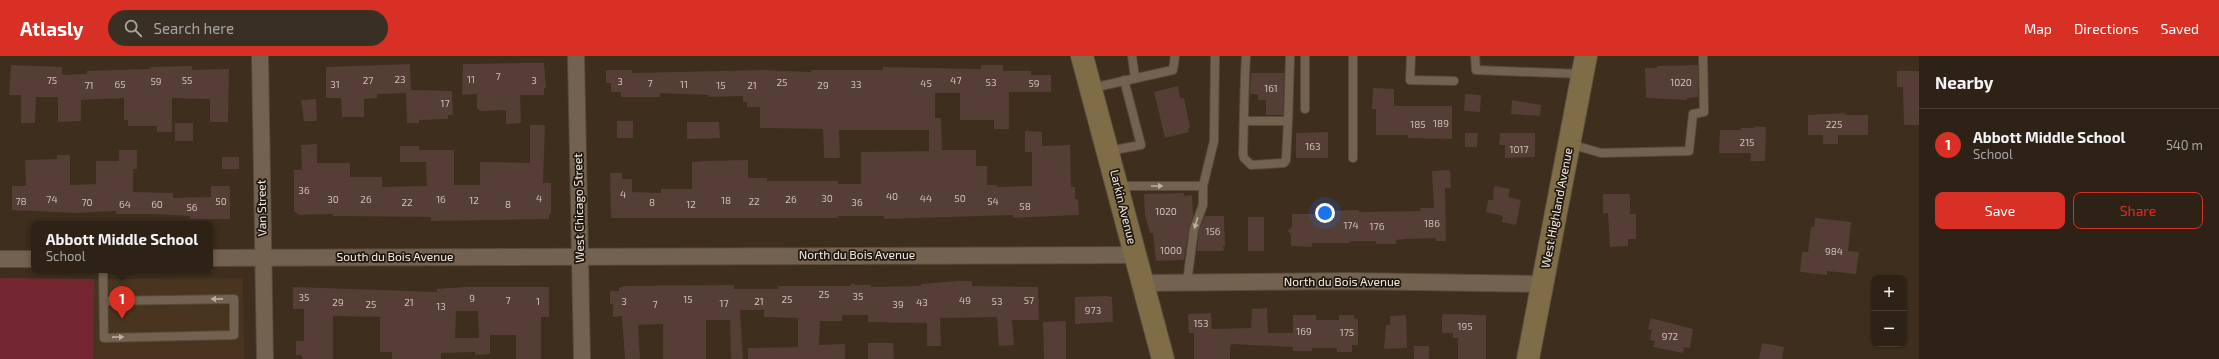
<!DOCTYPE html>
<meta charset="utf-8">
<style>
body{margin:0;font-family:"Exo 2",sans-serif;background:#3a2f23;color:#f1f3f6}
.controls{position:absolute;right:12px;bottom:12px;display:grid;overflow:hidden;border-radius:8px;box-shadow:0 1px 3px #0004}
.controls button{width:36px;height:36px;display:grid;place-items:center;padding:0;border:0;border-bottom:1px solid #493f35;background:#2e2216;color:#f1f3f6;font:20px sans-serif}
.you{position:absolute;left:1325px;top:157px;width:14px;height:14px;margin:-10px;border:3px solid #fff;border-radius:50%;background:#1a73e8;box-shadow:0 0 0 6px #1a73e833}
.badge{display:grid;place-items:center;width:26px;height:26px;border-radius:50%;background:#d93025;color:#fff;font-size:13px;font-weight:700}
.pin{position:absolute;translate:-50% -33px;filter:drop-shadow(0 1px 2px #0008)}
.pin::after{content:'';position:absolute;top:21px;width:14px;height:12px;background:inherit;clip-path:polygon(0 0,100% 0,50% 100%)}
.popup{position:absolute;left:31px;top:165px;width:182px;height:52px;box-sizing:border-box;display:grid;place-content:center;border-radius:8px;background:#2e2216;filter:drop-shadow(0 1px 3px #0005);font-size:13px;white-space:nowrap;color:#a7a4a1}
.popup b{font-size:15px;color:#f1f3f6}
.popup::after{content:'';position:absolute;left:50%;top:100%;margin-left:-8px;border:8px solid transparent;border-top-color:#2e2216}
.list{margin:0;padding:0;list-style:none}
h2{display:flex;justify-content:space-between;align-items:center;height:52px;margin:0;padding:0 16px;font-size:17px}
h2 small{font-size:13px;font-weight:400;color:#a7a4a1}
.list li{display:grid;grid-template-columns:26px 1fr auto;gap:12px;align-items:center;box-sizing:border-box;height:72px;padding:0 16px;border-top:1px solid #493f35}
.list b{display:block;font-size:15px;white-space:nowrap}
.list p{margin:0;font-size:13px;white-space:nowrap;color:#a7a4a1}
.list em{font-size:13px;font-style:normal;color:#a7a4a1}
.actions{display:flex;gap:8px;padding:12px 16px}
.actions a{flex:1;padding:9px 0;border:1px solid #d93025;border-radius:8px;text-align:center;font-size:14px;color:#d93025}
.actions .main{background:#d93025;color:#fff}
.icon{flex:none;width:22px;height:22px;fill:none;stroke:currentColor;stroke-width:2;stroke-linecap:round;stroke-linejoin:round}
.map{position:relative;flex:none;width:1919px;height:303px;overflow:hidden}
header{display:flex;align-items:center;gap:24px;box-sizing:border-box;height:56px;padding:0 20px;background:#d93025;color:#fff}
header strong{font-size:19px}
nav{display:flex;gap:22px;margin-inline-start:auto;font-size:14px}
.search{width:280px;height:36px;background:#3a2f23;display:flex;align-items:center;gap:10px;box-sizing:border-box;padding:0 14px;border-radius:22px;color:#a7a4a1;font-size:15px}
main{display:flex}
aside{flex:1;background:#2e2216}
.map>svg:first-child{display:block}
</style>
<header>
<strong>Atlasly</strong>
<div class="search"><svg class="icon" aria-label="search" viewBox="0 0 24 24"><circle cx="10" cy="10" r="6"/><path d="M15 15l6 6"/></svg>Search here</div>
<nav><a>Map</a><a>Directions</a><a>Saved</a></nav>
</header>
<main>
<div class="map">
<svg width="1919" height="303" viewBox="0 0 1919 303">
<rect width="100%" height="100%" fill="#3d2e1e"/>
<polygon fill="#49351f" points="243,222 244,303 0,303 0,224"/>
<polygon fill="#752731" points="0,222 94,223 93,303 0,303"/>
<g fill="#553e35" fill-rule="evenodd">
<polygon points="525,7 544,7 546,32 544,32 544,39 520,39 521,67 506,68 506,54 481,55 477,53 477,38 462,39 463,8"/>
<polygon points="410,8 411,34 452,35 453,59 448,59 448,63 419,64 419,67 407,67 406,37 377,38 377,42 364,43 364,61 342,61 341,42 326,42 326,11"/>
<polygon points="11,9 62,11 62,19 87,18 87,15 150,13 150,11 192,10 192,14 229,13 228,66 210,66 210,43 172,42 172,76 157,76 157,70 128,70 128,64 124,64 124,42 81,44 81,65 58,66 58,41 36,41 35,67 21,67 21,39 9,39"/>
<polygon points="981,9 1003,9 1003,15 1031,15 1031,19 1051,19 1051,36 1009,36 1009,73 994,73 994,64 960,64 960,37 935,37 935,62 941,62 942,94 976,94 976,110 987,110 987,129 997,129 997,131 1032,130 1032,96 1025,96 1025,75 1042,76 1042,90 1070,89 1071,131 1075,131 1075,143 1078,143 1079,159 1013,162 1013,159 884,163 884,160 838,160 838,162 611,162 610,117 622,117 622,123 632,123 632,136 661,137 661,133 692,133 692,106 704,105 748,104 748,122 767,122 767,125 838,125 838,128 861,128 861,96 929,95 929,74 839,74 840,102 824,102 823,73 760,72 760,51 747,51 747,46 743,46 743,40 709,41 709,39 660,37 660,41 621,41 621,36 611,36 611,27 606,27 606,14 632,14 632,17 763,14 811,16 811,14 883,14 883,11 981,13"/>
<polygon points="1698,9 1698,41 1687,42 1687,44 1646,42 1645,12 1657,12 1657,10"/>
<polygon points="1897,15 1919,15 1919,69 1904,69 1903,31 1897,31"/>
<polygon points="1251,17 1284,17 1283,59 1266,59 1266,44 1258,44 1258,38 1250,38"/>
<polygon points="1178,30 1180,42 1184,42 1190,72 1188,72 1189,76 1165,82 1154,36"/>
<polygon points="1373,32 1394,33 1394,50 1452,50 1452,83 1408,82 1408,79 1376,79 1376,53 1372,53"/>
<polygon points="1465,38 1481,39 1480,56 1464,55"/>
<polygon points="316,43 317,65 304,65 301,44"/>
<polygon points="1512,44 1541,49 1540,60 1511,58"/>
<polygon points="1845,57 1845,59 1868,59 1868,79 1838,79 1838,88 1823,88 1823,79 1808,79 1808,59"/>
<rect x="617" y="65" width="16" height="17"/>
<polygon points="687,66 719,66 720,82 687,83"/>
<rect x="175" y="67" width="18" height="18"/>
<polygon points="530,69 545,69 543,127 551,127 551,158 549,158 549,163 431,165 431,161 333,160 333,158 299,159 294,155 294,114 302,114 301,89 317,88 317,107 350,107 350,121 382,121 382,131 427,130 426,106 400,106 400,90 419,90 419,94 454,94 454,129 480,129 480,106 530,107"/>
<polygon points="1754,70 1766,71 1765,105 1750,105 1751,97 1719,97 1720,74 1741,74 1741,72 1754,72"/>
<polygon points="1328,76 1328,102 1296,102 1296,77"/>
<polygon points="1465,77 1478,77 1477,91 1465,91"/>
<polygon points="1500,77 1535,77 1535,101 1505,102 1505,89 1499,89"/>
<polygon points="119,94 137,94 137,113 133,113 133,136 173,137 173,142 211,141 211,130 230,130 230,163 190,163 190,160 153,158 116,158 116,155 77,157 12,154 12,130 26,130 25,104 57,103 57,99 70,99 70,129 96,128 96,105 119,105"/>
<rect x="222" y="101" width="17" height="12"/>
<polygon points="1450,114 1451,132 1445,132 1446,185 1436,185 1436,182 1405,183 1396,184 1396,188 1376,188 1376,185 1350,185 1350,187 1312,187 1312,191 1291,190 1291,179 1288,175 1292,171 1292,158 1321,158 1321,155 1359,154 1359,156 1421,155 1420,152 1434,152 1432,115"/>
<polygon points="1494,130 1510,133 1508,141 1521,144 1516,169 1502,166 1503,160 1486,156 1488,144 1493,144"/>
<polygon points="1184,137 1184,140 1192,139 1193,160 1189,172 1184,204 1156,205 1153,177 1150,177 1145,159 1144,138"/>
<polygon points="1603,138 1630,138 1630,158 1636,158 1636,183 1628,183 1628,190 1610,191 1608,157 1603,158"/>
<polygon points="1205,160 1224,160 1225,190 1223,190 1224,195 1197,195 1199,174"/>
<rect x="1248" y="161" width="16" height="34"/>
<polygon points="1815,162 1851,166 1848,195 1859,196 1856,218 1827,215 1827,219 1800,216 1802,196 1808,196 1811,171 1814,171"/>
<polygon points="958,225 972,225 972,230 1038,231 1039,264 1012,264 1014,289 999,290 997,261 940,262 941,290 927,290 927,267 868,266 868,259 842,259 842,265 820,265 819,289 845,288 845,303 748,303 748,292 798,291 798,262 764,261 764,254 740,254 743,303 731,303 730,264 706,264 706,303 663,303 663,268 638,269 640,303 625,303 622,260 613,261 613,248 610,248 610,235 619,235 619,232 624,230 734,229 734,233 778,233 778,230 849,230 853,227 855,229 871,229 871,231 921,230 921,228"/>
<path d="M293,231L437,236V233L464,231H549V261H541V303H516V279H490V298L475,299V296L441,297V303H392V296H380V261L333,260V303H302V299H296V285H304V253H293ZM456,255H478L479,282H455Z"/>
<polygon points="1106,240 1112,241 1113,266 1075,268 1075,241"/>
<polygon points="1267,252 1268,277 1293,277 1293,259 1316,259 1316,264 1339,264 1339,259 1354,259 1354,263 1358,263 1358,289 1352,289 1352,296 1337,296 1337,292 1312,292 1312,295 1293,295 1293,291 1232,288 1230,290 1230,303 1194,303 1194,277 1189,277 1188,258 1211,257 1212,273 1251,272 1252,253"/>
<polygon points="1442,258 1486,259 1486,303 1458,303 1458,282 1453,282 1453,277 1442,277"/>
<polygon points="1406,259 1407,292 1384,293 1386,269 1390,269 1390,260"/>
<polygon points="1651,262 1693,273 1690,292 1684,291 1683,297 1653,291 1655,285 1650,284 1652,274 1648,273"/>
<polygon points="1066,265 1066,303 1044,303 1043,266"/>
<polygon points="868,287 893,287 894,303 868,303"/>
<polygon points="1762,287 1784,291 1782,303 1759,303"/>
<rect x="1414" y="290" width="15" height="13"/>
</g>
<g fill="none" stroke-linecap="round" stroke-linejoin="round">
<defs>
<g id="service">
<polyline points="1132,0 1135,22"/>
<polyline points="1305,0 1305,53"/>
<polyline points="1353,0 1353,102"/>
<polyline points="1411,0 1410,24 1454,25"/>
<polyline points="1475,0 1476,14 1581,18"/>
<polyline points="1092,32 1173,14 1175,0"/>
<path d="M1244,65H1288L1286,104L1284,107L1251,109L1244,102L1243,98C1244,66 1244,33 1246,0"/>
<polyline points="1288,65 1290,0"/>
<polyline points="1570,88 1601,97 1689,95 1693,58 1704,56 1703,0"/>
<polyline points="1109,95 1141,89 1124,24"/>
<polyline points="1118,130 1203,130"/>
<polyline points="103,214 104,282 234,279 234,243 104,245"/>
<polyline points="1187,226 1194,173 1203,149 1203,130 1214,85 1215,0"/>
</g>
<g id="minor">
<polyline points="260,0 265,303"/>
<polyline points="576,0 582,303"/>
<polyline points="210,202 1135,199"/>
<polyline points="0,203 34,203"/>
<polyline points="1142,227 1349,225 1542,228"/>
</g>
<g id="secondary">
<polyline points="1082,0 1163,303"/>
<polyline points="1528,303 1586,0"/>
</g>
</defs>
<use href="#service" stroke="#574a3b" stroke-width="10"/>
<use href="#minor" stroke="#574a3b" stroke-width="18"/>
<use href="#secondary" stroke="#574a3b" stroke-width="24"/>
<use href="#service" stroke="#736250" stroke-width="8"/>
<use href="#minor" stroke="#736250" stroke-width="16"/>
<use href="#secondary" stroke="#7f6d47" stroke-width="22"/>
</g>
<defs><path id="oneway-solid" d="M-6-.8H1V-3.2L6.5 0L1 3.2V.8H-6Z"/></defs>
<g fill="#bcaea1">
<use href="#oneway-solid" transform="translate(1157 130)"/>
<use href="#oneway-solid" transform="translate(1196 167) rotate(107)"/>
<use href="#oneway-solid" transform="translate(217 243) rotate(179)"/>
<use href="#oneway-solid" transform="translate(118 281) rotate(-1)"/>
</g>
<g text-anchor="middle" stroke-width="3.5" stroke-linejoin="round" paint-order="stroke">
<g font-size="10" fill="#cec1b8">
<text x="498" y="24">7</text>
<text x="400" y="27">23</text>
<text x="471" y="27">11</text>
<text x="52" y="28">75</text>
<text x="187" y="28">55</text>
<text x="368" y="28">27</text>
<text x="534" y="28">3</text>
<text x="956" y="28">47</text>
<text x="156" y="29">59</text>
<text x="620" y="29">3</text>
<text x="782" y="30">25</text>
<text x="991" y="30">53</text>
<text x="1681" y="30">1020</text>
<text x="650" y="31">7</text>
<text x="926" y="31">45</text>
<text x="1034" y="31">59</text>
<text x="120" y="32">65</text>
<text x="335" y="32">31</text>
<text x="684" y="32">11</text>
<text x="856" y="32">33</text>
<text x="89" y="33">71</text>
<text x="721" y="33">15</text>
<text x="752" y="33">21</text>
<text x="823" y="33">29</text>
<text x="1271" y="36">161</text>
<text x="445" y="51">17</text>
<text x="1441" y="71">189</text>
<text x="1418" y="72">185</text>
<text x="1834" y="72">225</text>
<text x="1747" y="90">215</text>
<text x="1313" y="94">163</text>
<text x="1519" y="97">1017</text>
<text x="304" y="138">36</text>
<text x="623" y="142">4</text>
<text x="892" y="144">40</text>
<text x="539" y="146">4</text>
<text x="827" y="146">30</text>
<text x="926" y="146">44</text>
<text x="960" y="146">50</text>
<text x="52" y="147">74</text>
<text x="333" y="147">30</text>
<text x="366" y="147">26</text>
<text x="441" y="147">16</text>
<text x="791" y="147">26</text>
<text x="474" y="148">12</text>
<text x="726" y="148">18</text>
<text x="21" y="149">78</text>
<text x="221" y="149">50</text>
<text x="754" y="149">22</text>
<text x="993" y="149">54</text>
<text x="87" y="150">70</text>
<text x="407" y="150">22</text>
<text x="652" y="150">8</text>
<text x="857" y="150">36</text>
<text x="125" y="152">64</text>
<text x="157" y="152">60</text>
<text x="508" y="152">8</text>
<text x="691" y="152">12</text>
<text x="1025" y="154">58</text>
<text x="192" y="155">56</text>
<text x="1166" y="159">1020</text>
<text x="1432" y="171">186</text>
<text x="1351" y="173">174</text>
<text x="1377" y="174">176</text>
<text x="1213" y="179">156</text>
<text x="1171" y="198">1000</text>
<text x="1834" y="199">984</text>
<text x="824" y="242">25</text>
<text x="858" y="244">35</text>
<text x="304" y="245">35</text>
<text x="472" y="246">9</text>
<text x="688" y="247">15</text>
<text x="787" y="247">25</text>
<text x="508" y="248">7</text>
<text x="965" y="248">49</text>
<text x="1029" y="248">57</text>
<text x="538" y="249">1</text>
<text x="624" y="249">3</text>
<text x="759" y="249">21</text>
<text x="997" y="249">53</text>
<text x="338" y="250">29</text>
<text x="409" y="250">21</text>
<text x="922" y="250">43</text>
<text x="724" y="251">17</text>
<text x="371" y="252">25</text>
<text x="655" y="252">7</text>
<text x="898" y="252">39</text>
<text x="441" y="254">13</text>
<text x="1093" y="258">973</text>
<text x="1201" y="271">153</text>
<text x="1465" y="274">195</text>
<text x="1304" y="279">169</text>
<text x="1347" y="280">175</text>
<text x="1670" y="284">972</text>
</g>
<g font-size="12" fill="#f7ede3" stroke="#1f1811">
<text transform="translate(1123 151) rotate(76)" y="4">Larkin Avenue</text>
<text transform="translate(262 152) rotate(-91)" y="4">Van Street</text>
<text transform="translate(579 152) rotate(-91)" y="4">West Chicago Street</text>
<text transform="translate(1557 152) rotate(-79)" y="4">West Highland Avenue</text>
<text x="857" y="203">North du Bois Avenue</text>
<text x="395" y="205">South du Bois Avenue</text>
<text x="1342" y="230">North du Bois Avenue</text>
</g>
</g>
</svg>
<div class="controls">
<button>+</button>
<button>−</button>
</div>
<div class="you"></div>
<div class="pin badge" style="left:122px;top:263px">1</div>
<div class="popup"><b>Abbott Middle School</b>School</div>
</div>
<aside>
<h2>Nearby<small></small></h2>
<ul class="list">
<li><span class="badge">1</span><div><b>Abbott Middle School</b><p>School</p></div><em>540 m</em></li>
</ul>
<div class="actions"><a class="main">Save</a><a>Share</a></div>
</aside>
</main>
